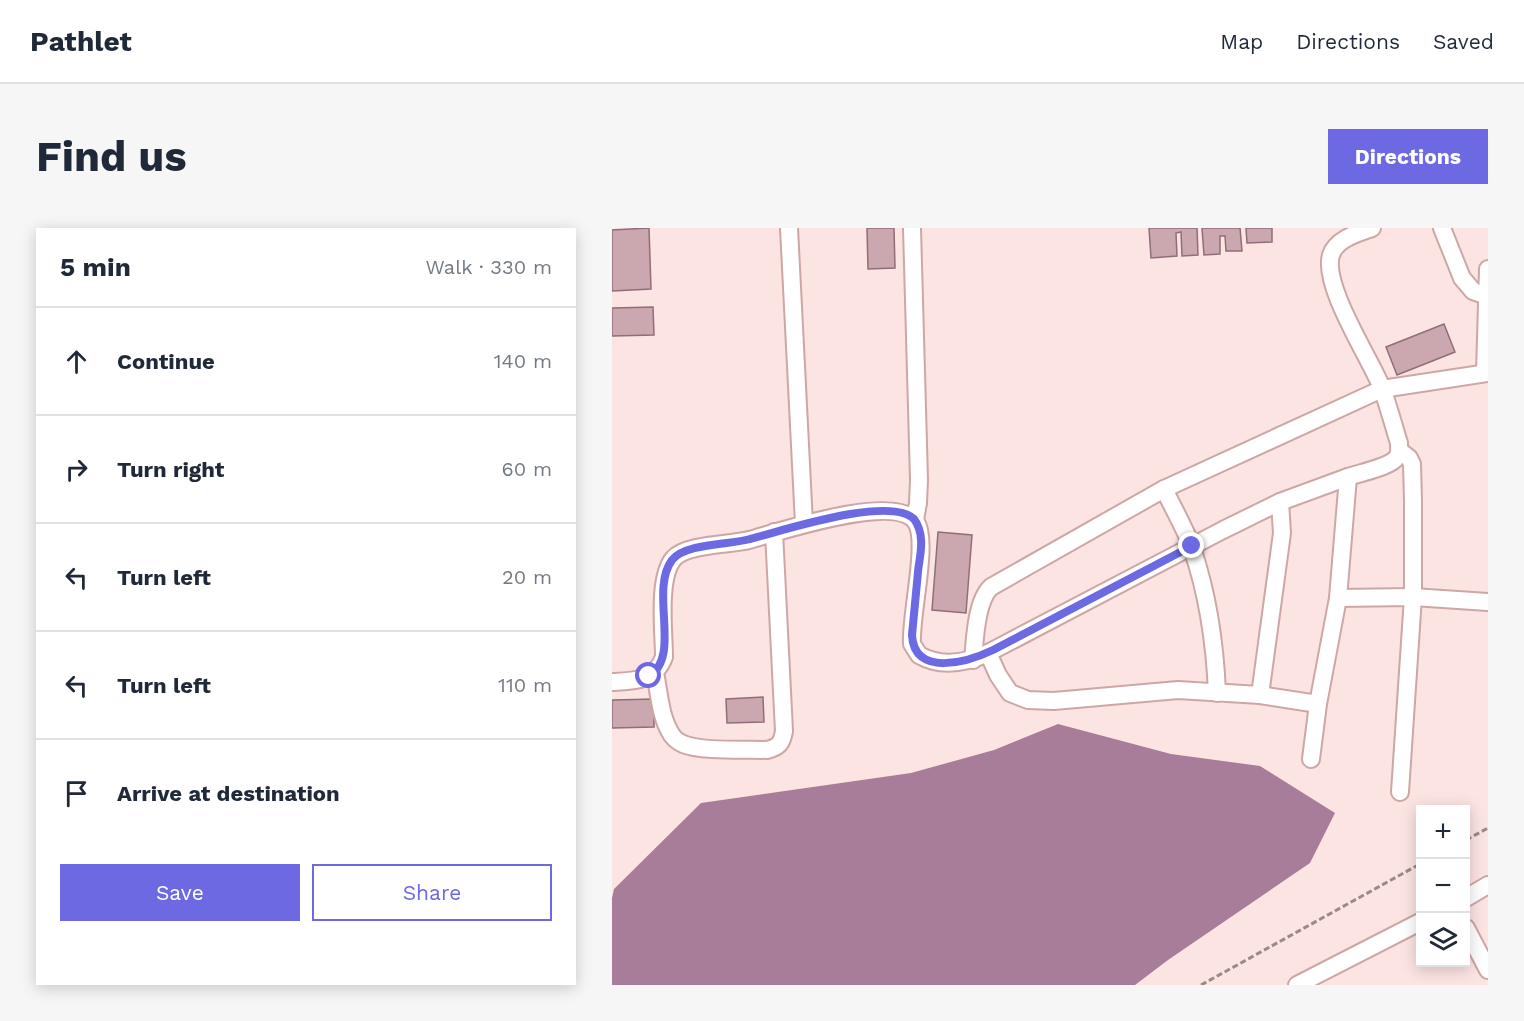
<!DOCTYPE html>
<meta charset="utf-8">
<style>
body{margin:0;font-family:"Work Sans",sans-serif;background:#f6f6f7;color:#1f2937}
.controls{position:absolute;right:18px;bottom:18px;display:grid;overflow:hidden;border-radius:0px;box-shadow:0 3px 15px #0003}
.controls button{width:54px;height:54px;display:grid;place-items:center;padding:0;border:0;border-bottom:2px solid #e0e1e3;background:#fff;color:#1f2937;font:30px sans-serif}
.stop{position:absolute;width:18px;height:18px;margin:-14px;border:4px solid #6c69e3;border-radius:50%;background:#fff}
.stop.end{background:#6c69e3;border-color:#fff;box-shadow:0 2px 6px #0008}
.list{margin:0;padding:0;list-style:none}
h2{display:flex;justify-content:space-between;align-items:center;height:78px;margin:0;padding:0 24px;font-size:26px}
h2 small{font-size:20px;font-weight:400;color:#747a83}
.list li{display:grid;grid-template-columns:39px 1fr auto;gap:18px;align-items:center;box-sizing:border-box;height:108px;padding:0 24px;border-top:2px solid #e0e1e3}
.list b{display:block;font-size:22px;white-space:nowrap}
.list em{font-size:20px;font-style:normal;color:#747a83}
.actions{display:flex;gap:12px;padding:18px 24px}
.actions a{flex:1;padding:14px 0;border:2px solid #6c69e3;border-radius:0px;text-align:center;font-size:21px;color:#6c69e3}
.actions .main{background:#6c69e3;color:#fff}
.icon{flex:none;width:33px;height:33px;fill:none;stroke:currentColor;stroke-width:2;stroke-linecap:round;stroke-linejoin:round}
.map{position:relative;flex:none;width:876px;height:757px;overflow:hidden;border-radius:0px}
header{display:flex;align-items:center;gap:36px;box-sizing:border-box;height:84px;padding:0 30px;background:#fff;border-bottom:2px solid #e0e1e3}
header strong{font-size:28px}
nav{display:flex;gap:33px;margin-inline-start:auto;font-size:21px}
.intro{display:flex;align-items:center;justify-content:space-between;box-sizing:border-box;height:144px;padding:0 36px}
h1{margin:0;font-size:42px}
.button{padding:15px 27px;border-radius:0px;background:#6c69e3;color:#fff;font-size:21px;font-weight:700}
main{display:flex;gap:36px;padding:0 36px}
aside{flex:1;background:#fff;border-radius:0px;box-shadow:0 3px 15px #0003}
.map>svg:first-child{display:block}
</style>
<header>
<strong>Pathlet</strong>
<nav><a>Map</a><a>Directions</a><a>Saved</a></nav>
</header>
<div class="intro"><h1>Find us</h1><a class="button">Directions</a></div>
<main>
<aside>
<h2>5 min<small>Walk · 330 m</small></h2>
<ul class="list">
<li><svg class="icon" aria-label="ahead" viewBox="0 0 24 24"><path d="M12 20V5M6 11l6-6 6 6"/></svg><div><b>Continue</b></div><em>140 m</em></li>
<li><svg class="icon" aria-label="right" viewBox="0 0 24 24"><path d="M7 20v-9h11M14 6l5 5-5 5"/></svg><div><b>Turn right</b></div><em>60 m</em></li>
<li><svg class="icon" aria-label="left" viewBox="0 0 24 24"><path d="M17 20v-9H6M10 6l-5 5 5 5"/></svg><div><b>Turn left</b></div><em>20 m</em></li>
<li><svg class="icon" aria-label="left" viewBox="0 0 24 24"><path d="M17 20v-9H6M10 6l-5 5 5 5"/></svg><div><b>Turn left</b></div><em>110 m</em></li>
<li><svg class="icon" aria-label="arrive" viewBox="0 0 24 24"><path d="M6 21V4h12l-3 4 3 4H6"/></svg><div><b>Arrive at destination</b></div></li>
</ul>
<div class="actions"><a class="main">Save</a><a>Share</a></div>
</aside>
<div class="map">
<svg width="876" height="757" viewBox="0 0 876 757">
<rect width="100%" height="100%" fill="#fce4e3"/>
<polygon fill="#a87d99" points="446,496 559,526 648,538 723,585 698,635 556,732 523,757 0,757 0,670 2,661 89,575 299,545 382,522"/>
<g fill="#cba7b0" stroke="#906e77" stroke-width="1.5">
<polygon points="37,0 39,61 0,63 0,2"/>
<polygon points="255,0 282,0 283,40 256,41"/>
<polygon points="537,0 585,0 586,27 570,28 569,4 564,5 565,28 539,30"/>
<polygon points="590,0 628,0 630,23 614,23 613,8 608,8 608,26 592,27"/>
<polygon points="634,0 660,0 660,14 635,15"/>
<polygon points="41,79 42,107 0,108 0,80"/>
<polygon points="832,96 843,124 785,147 774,119"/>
<polygon points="326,304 360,307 354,385 320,382"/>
<polygon points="151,469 152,494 115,495 114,471"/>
<polygon points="42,471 42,499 0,500 0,472"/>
</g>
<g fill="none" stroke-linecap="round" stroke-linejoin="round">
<defs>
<g id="street">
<polyline points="177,0 192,296"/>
<polyline points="300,0 307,252 306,275 303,292"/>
<polyline points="830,0 850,50 861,63 875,68"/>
<polyline points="873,145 876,41"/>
<polyline points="788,223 797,230 800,236 801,273 801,369 788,564"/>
<path d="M736,249C747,245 779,239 785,229C788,225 787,219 787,215C781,196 776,176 769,158C756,127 710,57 719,27C724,11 746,5 760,0"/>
<path d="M552,261C561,280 573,300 580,320C596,367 603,415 605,465"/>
<polyline points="376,425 386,447 398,465 416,472 442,473 566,462 648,467 706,476"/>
<path d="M361,432C363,411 364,373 379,359L552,261L770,161L876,145"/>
<path d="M43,445C47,463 48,487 58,504C60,509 66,514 71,516C90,524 134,521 155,522C167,519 170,515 172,503L162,304"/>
<path d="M0,454C23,453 43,453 52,429C52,404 45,349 62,330C76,316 117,317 137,312C167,304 284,264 304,294C317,314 298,388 300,416L307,427C330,440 354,435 376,425L611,302L668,274L736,249L726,370L801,369L876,374"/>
<polyline points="648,467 670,305 668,274"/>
<polyline points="699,531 706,476 726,370"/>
<polyline points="854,670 876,657"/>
<polyline points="854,700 876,742"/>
<polyline points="685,757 808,694"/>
</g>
</defs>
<use href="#street" stroke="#cda7a5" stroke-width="20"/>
<g stroke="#9b8887" stroke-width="3" stroke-dasharray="6 3" stroke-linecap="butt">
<polyline points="854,612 876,600"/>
<polyline points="589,757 808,636"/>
</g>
<use href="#street" stroke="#fff" stroke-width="16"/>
</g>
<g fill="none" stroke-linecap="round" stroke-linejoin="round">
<path stroke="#6c69e3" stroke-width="8" d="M37,448C70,428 37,363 60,332C74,315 118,317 138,311C170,303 277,267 302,291C306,296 309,305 309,312C310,322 307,333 306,344C304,365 302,386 300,407C302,450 356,434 381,422L580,318"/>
</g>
</svg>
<div class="controls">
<button>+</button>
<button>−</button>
<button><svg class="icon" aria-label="layers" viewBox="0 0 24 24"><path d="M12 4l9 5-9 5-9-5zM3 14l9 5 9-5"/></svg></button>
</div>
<div class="stop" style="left:37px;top:448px"></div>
<div class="stop end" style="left:580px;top:318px"></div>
</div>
</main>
